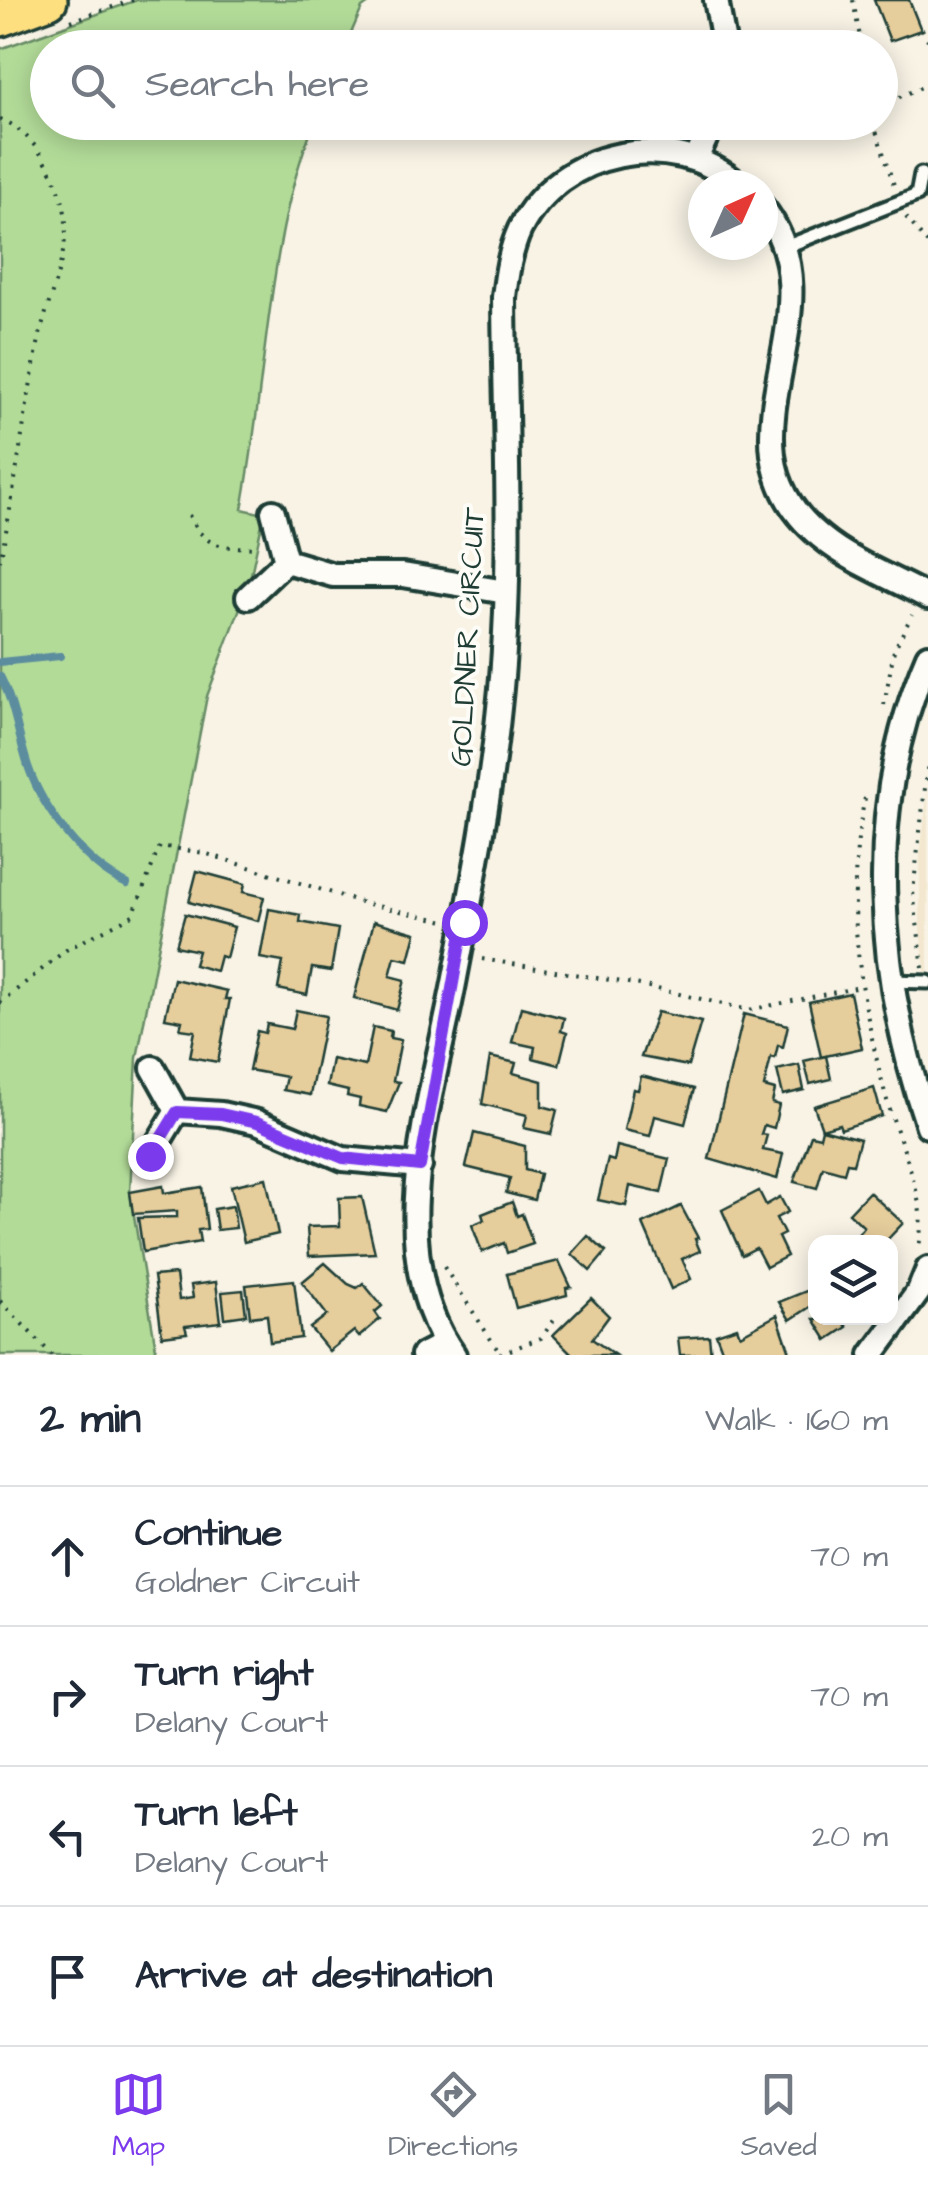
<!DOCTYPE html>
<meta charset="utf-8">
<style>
body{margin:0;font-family:"Architects Daughter",sans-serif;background:#f6f6f7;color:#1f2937}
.controls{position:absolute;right:30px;bottom:30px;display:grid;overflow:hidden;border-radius:20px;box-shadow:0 5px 25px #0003}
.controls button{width:90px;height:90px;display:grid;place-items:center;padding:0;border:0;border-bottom:2px solid #e0e1e3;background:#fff;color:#1f2937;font:50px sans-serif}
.compass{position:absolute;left:688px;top:170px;width:90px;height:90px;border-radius:50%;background:#fff;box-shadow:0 5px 25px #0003;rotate:45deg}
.stop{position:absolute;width:30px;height:30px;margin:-22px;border:8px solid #7c3aed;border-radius:50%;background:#fff}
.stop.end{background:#7c3aed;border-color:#fff;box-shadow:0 2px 10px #0008}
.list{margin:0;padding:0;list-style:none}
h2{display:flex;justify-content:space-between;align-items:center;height:130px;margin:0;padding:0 40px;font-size:42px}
h2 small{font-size:32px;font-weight:400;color:#747a83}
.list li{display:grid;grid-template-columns:65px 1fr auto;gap:30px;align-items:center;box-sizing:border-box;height:140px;padding:0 40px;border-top:2px solid #e0e1e3}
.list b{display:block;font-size:38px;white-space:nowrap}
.list p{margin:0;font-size:32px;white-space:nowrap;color:#747a83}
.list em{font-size:32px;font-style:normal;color:#747a83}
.icon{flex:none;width:55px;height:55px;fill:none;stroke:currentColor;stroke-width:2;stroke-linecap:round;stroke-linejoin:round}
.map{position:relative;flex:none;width:928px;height:1355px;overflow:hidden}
.search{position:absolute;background:#fff;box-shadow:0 5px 25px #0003;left:30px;right:30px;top:30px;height:110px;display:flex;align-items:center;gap:25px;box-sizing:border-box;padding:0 35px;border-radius:55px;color:#747a83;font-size:38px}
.sheet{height:690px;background:#fff}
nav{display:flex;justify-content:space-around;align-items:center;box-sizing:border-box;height:140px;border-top:2px solid #e0e1e3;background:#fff;font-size:28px;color:#747a83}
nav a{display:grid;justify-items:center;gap:5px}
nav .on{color:#7c3aed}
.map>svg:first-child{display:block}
</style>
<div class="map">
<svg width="928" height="1355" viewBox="0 0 928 1355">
<rect width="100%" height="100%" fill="#f8f3e5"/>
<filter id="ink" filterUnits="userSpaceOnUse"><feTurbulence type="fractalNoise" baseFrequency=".01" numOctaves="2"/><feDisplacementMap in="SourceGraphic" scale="20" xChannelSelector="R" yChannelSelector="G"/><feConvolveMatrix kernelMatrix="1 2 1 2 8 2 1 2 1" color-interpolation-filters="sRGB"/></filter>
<g filter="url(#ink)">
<polygon fill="#f3e8cf" points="928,790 928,991 920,931 920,855"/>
<path fill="#b2db98" stroke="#688c66" stroke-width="2.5" d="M137,0H373L362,8L345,47L48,48V122L314,123C267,237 266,385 242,509L264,514L249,584L207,696L137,1058L130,1192L157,1355H0V49Z"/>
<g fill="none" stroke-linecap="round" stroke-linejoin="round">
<g stroke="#5c8d9e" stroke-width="8">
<polyline points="0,662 60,656"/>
<path d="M0,676C15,705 18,736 28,766C43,810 85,865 127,884"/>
</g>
</g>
<g fill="#e6cd9c" stroke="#1f3d34" stroke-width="2.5">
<polygon points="874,0 909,0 921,30 890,41"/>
<polygon points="197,871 245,884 243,892 264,897 258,921 189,902"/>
<polygon points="269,909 301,915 300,922 338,929 331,971 312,968 307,995 278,989 283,962 260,958"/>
<polygon points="185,914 234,927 226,958 220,956 216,971 194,965 198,951 176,946"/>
<polygon points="374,921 416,933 409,960 395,957 390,976 405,980 397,1010 354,998"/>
<polygon points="174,979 227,991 225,999 230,999 218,1062 190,1057 195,1031 180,1029 182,1021 165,1018"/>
<polygon points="850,993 862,1048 821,1057 809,1002"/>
<polygon points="521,1007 564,1018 561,1031 567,1033 559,1065 533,1058 535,1047 512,1042"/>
<polygon points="296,1010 326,1016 310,1095 283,1090 286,1077 249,1070 257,1031 265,1033 267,1024 292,1029"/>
<polygon points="657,1012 701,1022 688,1066 641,1057"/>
<polygon points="744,1014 788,1025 783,1047 778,1045 775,1058 771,1057 764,1087 775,1090 772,1103 779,1105 774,1128 764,1125 761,1134 767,1135 763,1150 783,1154 777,1179 709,1159"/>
<polygon points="373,1027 391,1031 390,1038 401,1040 393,1081 399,1082 387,1112 359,1106 360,1099 347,1096 348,1091 327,1086 332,1059 365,1066"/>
<polygon points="826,1056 831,1079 810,1084 804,1061"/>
<polygon points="490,1057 516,1063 513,1073 542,1081 542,1106 557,1110 551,1134 524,1128 527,1115 482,1104"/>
<polygon points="799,1065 804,1090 783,1095 777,1070"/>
<polygon points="641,1076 694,1089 685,1124 655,1116 650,1136 624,1130 633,1089 638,1090"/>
<polygon points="874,1088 882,1116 841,1129 839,1124 822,1129 814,1106"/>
<polygon points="822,1129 860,1139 853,1164 847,1163 844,1173 823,1167 817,1188 794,1182 811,1135 820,1137"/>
<polygon points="474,1133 525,1146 525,1170 540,1174 534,1200 506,1193 510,1178 466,1167"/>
<polygon points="617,1146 669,1159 661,1193 630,1186 626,1206 598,1200 608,1159 614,1161"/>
<polygon points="266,1178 278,1234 244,1242 231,1186"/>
<polygon points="163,1186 164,1193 202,1187 207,1229 198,1230 200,1242 143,1252 138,1218 177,1217 177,1211 133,1214 130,1192"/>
<polygon points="759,1191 766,1205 780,1197 788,1212 776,1218 784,1234 778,1237 787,1256 766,1267 756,1248 742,1255 722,1210"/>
<polygon points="869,1192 903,1223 885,1242 850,1242 864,1227 849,1213"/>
<polygon points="362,1197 375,1253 309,1256 307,1227 340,1226 339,1198"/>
<polygon points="512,1202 517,1216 522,1214 533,1244 507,1253 504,1243 482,1252 472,1225 484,1220 482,1214"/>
<polygon points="233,1206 236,1228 217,1230 214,1209"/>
<polygon points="681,1206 698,1238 695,1239 700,1251 682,1259 691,1279 671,1289 643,1224"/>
<polygon points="588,1236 606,1252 590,1271 572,1254"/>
<polygon points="559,1261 571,1287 566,1288 567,1295 516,1308 507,1274"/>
<polygon points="325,1263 348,1284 357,1288 363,1283 382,1306 375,1312 380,1319 359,1337 354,1331 329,1351 310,1328 327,1315 302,1282"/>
<polygon points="176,1274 179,1300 193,1298 191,1285 216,1282 221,1322 185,1326 187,1333 162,1336 154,1276"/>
<polygon points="294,1280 301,1338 270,1342 267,1315 250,1317 246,1285"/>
<polygon points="816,1287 816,1303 790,1320 779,1302"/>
<polygon points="243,1290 246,1315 225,1318 222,1292"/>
<polygon points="591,1298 609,1316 592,1339 615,1355 573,1355 553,1335"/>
<polygon points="777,1315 791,1355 745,1355 743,1351 724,1355 716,1334 737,1327 740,1335"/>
<polygon points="841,1318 847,1327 827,1340 814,1319"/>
<polygon points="709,1336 711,1355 680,1355 678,1338"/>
</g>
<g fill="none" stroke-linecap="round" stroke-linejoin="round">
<defs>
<g id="lane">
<polyline points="785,247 917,195 921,174"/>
<polyline points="889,981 928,982"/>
</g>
<g id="street">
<polyline points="716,0 725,48"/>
<polyline points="696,159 713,122"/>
<path d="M763,208C846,315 703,442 821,537C851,562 893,578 928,597"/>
<polyline points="273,512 286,561 333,575 403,575 506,592"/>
<polyline points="248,597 286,561"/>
<path d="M928,656C863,807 876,974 928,1126"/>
<polyline points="153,1068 177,1111 221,1114 257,1122 343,1159 420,1166"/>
<polyline points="150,1156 177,1111"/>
<polyline points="423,1355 446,1343"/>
<path d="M454,1355C378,1249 434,1093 455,978C472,889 490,798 499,708C514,572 505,433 504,297C507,273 510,251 520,229C560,149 672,127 739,185"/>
<polyline points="872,1355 919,1291 928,1269"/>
</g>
<polyline id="primary" points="0,18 49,0"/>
</defs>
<use href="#lane" stroke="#1f3d34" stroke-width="19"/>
<use href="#street" stroke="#1f3d34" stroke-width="30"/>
<use href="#primary" stroke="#1f3d34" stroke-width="42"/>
<g stroke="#1f3d34" stroke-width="4" stroke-dasharray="2.5 8" stroke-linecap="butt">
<polyline points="853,0 862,48"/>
<polyline points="71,21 133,0"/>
<polyline points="922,29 928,40"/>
<polyline points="880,106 928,84"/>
<path d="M0,119C35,131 65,186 66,224C66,260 48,300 40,335C24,410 16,487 0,561"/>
<polyline points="873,122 894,185"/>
<polyline points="906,217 928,244"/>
<path d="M189,515C207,551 222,546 258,548"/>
<polyline points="884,705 894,650 912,615"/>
<path d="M865,798C843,897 860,996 885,1093C898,1143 928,1194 919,1247"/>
<polyline points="482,959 640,985 749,1010 860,987"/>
<polyline points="923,968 913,892 928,762"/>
<polyline points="0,1003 66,950 133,915 160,846 204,853 364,903 445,921"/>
<polyline points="444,1267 501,1355"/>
<polyline points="0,1301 52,1355"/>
<polyline points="500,1354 541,1338 554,1320"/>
</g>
<use href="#lane" stroke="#fdfcf7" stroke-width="11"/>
<use href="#street" stroke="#fdfcf7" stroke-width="22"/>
<use href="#primary" stroke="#fedf80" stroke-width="35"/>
</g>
</g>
<g fill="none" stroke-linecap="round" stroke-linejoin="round" filter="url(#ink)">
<polyline stroke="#7c3aed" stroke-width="12" points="150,1156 177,1112 221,1114 257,1122 343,1158 420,1166 464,922"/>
</g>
<g text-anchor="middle" stroke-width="8" stroke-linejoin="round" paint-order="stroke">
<g font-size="30" fill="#1f3d34" stroke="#fdfcf7">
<text transform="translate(467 637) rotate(-87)" y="10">GOLDNER CIRCUIT</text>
</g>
</g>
</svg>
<div class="controls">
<button><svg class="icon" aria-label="layers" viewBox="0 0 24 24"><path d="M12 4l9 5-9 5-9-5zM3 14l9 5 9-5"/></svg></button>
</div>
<svg class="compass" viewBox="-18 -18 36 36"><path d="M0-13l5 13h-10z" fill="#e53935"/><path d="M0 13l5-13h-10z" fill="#747a83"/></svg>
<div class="stop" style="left:464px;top:922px"></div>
<div class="stop end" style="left:150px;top:1156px"></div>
<div class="search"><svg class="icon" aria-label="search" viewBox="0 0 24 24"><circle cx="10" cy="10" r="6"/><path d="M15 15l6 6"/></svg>Search here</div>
</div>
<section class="sheet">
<h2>2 min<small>Walk · 160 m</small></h2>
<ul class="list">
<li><svg class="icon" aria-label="ahead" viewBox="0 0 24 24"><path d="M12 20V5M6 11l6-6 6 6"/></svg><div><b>Continue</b><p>Goldner Circuit</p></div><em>70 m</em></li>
<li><svg class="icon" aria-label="right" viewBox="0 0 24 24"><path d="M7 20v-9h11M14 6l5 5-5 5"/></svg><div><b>Turn right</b><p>Delany Court</p></div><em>70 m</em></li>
<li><svg class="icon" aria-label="left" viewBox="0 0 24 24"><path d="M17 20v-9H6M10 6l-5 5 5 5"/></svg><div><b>Turn left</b><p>Delany Court</p></div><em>20 m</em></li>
<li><svg class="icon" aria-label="arrive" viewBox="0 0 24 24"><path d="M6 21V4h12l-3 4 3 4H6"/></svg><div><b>Arrive at destination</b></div></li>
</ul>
</section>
<nav>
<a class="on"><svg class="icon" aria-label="map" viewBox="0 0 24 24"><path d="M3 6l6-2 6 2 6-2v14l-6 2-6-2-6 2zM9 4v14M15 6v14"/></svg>Map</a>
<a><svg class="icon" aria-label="directions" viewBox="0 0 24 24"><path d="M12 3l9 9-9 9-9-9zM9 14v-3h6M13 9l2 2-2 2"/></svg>Directions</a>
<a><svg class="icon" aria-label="saved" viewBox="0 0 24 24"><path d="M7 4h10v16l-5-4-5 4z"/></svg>Saved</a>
</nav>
